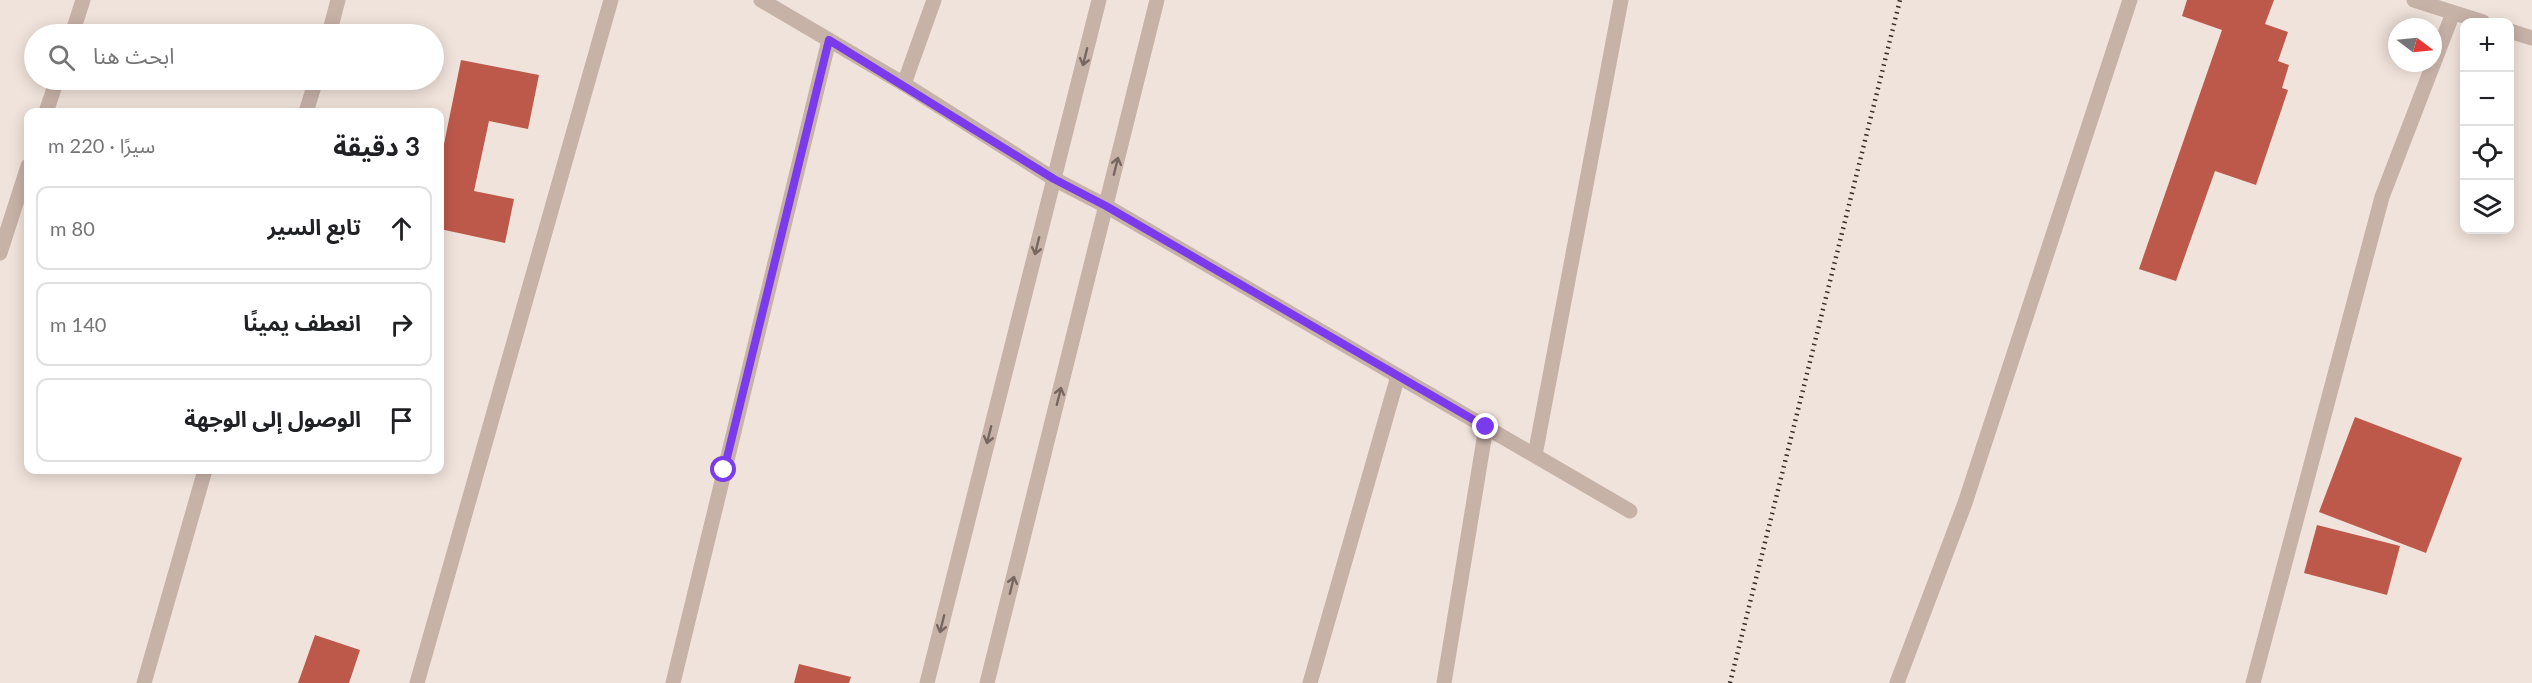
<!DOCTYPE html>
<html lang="ar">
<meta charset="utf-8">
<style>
body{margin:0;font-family:Lato,"Noto Sans Arabic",sans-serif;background:#f2f2f2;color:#202124;direction:rtl}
.controls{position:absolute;right:18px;top:18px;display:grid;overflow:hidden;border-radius:12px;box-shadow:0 3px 15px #0003}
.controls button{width:54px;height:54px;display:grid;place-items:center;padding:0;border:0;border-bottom:2px solid #e0e0e0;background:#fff;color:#202124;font:30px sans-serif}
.compass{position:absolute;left:2388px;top:18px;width:54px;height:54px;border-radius:50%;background:#fff;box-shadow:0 3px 15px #0003;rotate:106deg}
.stop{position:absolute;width:18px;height:18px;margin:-14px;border:4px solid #7c3aed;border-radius:50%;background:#fff}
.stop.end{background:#7c3aed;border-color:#fff;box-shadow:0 2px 6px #0008}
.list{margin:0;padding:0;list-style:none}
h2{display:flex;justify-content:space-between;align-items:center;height:78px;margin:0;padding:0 24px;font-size:26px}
h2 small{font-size:20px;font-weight:400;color:#757577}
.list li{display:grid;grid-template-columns:39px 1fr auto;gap:18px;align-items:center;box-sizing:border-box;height:84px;margin:0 12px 12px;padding:0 12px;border:2px solid #e0e0e0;border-radius:12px}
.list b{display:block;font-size:22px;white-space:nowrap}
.list em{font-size:20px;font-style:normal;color:#757577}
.icon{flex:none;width:33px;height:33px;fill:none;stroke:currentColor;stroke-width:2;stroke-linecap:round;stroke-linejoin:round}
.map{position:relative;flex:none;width:2532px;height:683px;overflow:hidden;direction:ltr}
.search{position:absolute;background:#fff;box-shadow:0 3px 15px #0003;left:24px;top:24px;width:420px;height:66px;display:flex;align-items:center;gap:15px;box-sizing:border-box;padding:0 21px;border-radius:33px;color:#757577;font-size:22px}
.panel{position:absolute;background:#fff;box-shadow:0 3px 15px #0003;left:24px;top:108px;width:420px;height:366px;border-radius:12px;direction:rtl}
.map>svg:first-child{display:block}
</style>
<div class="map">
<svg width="2532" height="683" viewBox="0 0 2532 683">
<rect width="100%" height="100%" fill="#f0e3db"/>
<g fill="#bd594b">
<polygon points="2187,0 2274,0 2265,24 2288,32 2278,61 2289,65 2282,88 2288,90 2256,185 2215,171 2176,281 2139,269 2222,30 2182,16"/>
<polygon points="461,60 539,75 528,129 489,121 474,191 514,199 505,243 440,229 440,164"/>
<polygon points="2355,417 2462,458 2426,553 2319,512"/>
<polygon points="2317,525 2400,546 2387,595 2304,573"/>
<polygon points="315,635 360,650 349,683 298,683"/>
<polygon points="799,664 851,677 849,683 794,683"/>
</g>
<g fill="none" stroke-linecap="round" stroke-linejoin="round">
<g stroke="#c7b2a8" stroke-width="15">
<polyline points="761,0 904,84 1054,179 1106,206 1630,511"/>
<polyline points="2414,0 2483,22"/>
<polyline points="2510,31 2532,38"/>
<polyline points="72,34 83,0"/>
<polyline points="329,34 338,0"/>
<polyline points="904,84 934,0"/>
<polyline points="46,112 57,80"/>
<polyline points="306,112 316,80"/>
<polyline points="0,253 28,166"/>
<polyline points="1535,455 1621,0"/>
<polyline points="144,683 205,470"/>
<polyline points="417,683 611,0"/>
<polyline points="673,683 829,40"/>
<polyline points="927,683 1099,0"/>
<polyline points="987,683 1157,0"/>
<polyline points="1310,683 1398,376"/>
<polyline points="1444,683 1486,427"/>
<polyline points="1897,683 1965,503 2130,0"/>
<polyline points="2253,683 2382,197 2453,13"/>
</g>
<polyline stroke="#342a27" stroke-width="4.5" stroke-dasharray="1.5 4.5" stroke-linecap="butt" points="1730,683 1900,0"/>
</g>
<defs><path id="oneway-shaft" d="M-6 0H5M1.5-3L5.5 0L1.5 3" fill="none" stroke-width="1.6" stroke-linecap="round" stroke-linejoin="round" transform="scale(1.5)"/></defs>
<g stroke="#766761">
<use href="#oneway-shaft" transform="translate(1085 57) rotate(104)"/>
<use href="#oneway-shaft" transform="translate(1116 166) rotate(-76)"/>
<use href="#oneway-shaft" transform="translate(1037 246) rotate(104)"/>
<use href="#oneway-shaft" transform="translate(1059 396) rotate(-76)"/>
<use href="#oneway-shaft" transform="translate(989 435) rotate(104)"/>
<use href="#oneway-shaft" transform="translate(1012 585) rotate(-76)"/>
<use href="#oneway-shaft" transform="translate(942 624) rotate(104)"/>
</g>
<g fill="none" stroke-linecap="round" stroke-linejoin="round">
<polyline stroke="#7c3aed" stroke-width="8" points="724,470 829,40 1054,179 1106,206 1486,427"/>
</g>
</svg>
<div class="controls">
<button>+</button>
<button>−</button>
<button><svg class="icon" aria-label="locate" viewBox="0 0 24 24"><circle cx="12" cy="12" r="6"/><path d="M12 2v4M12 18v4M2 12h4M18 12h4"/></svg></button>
<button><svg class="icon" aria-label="layers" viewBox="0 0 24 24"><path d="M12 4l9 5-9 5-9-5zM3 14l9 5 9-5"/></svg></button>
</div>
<svg class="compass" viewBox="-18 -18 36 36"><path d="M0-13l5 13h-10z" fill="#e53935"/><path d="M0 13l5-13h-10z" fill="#757577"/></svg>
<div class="stop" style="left:724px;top:470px"></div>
<div class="stop end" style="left:1486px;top:427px"></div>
<div class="search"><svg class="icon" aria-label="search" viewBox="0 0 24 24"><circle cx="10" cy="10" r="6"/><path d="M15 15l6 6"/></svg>ابحث هنا</div>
<section class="panel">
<h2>3 دقيقة<small>سيرًا · 220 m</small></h2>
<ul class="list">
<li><svg class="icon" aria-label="ahead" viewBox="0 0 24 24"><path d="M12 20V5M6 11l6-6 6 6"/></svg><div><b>تابع السير</b></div><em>80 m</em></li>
<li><svg class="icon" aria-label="right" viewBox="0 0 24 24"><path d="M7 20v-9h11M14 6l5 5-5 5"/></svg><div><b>انعطف يمينًا</b></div><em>140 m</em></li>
<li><svg class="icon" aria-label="arrive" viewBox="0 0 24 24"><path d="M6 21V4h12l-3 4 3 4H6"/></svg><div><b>الوصول إلى الوجهة</b></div></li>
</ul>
</section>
</div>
